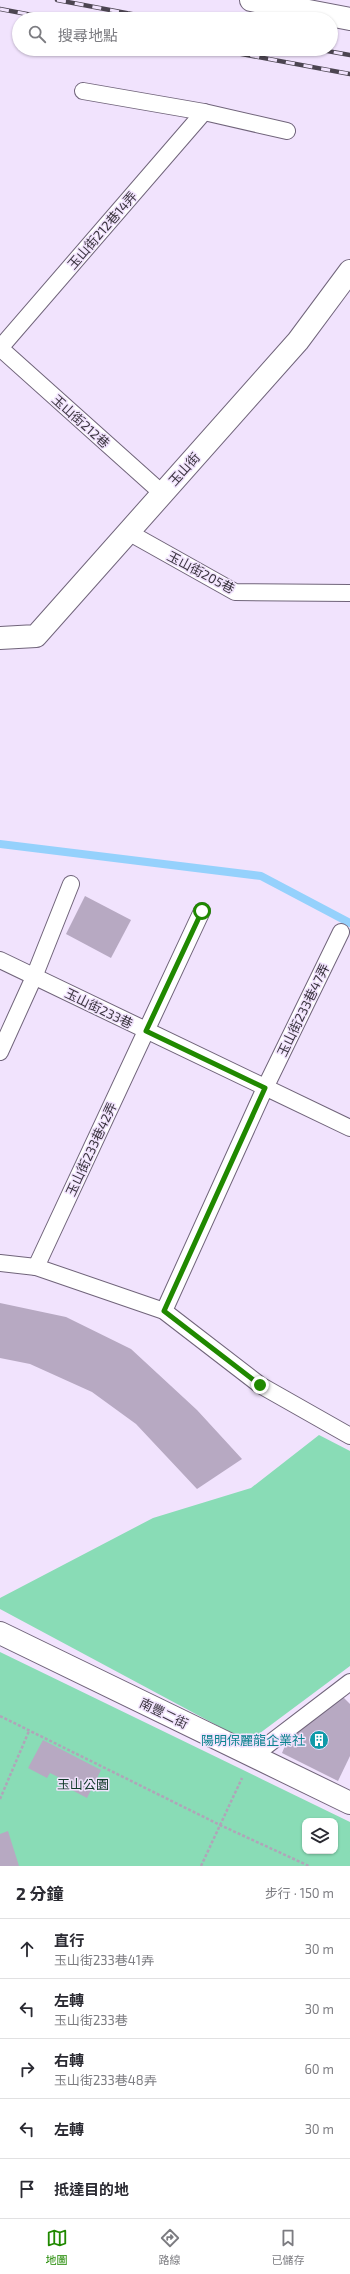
<!DOCTYPE html>
<html lang="zh-TW">
<meta charset="utf-8">
<style>
body{margin:0;font-family:"Exo 2","Noto Sans TC",sans-serif;background:#f7f7f7;color:#2b2b33}
.controls{position:absolute;right:12px;bottom:12px;display:grid;overflow:hidden;border-radius:8px;box-shadow:0 1px 3px #0004}
.controls button{width:36px;height:36px;display:grid;place-items:center;padding:0;border:0;border-bottom:1px solid #e1e1e2;background:#fff;color:#2b2b33;font:20px sans-serif}
.stop{position:absolute;width:12px;height:12px;margin:-9px;border:3px solid #208900;border-radius:50%;background:#fff}
.stop.end{background:#208900;border-color:#fff;box-shadow:0 1px 4px #0008}
.list{margin:0;padding:0;list-style:none}
h2{display:flex;justify-content:space-between;align-items:center;height:52px;margin:0;padding:0 16px;font-size:17px}
h2 small{font-size:13px;font-weight:400;color:#7c7c81}
.list li{display:grid;grid-template-columns:26px 1fr auto;gap:12px;align-items:center;box-sizing:border-box;height:60px;padding:0 16px;border-top:1px solid #e1e1e2}
.list b{display:block;font-size:15px;white-space:nowrap}
.list p{margin:0;font-size:13px;white-space:nowrap;color:#7c7c81}
.list em{font-size:13px;font-style:normal;color:#7c7c81}
.icon{flex:none;width:22px;height:22px;fill:none;stroke:currentColor;stroke-width:2;stroke-linecap:round;stroke-linejoin:round}
.map{position:relative;flex:none;width:350px;height:1866px;overflow:hidden}
.search{position:absolute;background:#fff;box-shadow:0 1px 3px #0004;left:12px;right:12px;top:12px;height:44px;display:flex;align-items:center;gap:10px;box-sizing:border-box;padding:0 14px;border-radius:22px;color:#7c7c81;font-size:15px}
.sheet{height:352px;background:#fff}
nav{display:flex;justify-content:space-around;align-items:center;box-sizing:border-box;height:56px;border-top:1px solid #e1e1e2;background:#fff;font-size:11px;color:#7c7c81}
nav a{display:grid;justify-items:center;gap:2px}
nav .on{color:#208900}
.map>svg:first-child{display:block}
</style>
<div class="map">
<svg width="350" height="1866" viewBox="0 0 350 1866">
<rect width="100%" height="100%" fill="#f1e3fd"/>
<g fill="#89dcb6" fill-rule="evenodd">
<polygon points="319,1435 350,1451 350,1666 248,1742 0,1609 0,1598 153,1518 251,1488"/>
<path d="M0,1652L350,1822V1866H0ZM305,1821H335V1851H305Z"/>
</g>
<g fill="none" stroke-linecap="round" stroke-linejoin="round">
<polyline stroke="#95d1fc" stroke-width="8" points="0,844 261,876 350,923"/>
</g>
<g fill="#b7a9c2">
<polygon points="85,896 131,920 111,958 66,934"/>
<polygon points="0,1303 66,1317 131,1349 197,1410 242,1459 197,1489 136,1424 92,1392 30,1364 0,1358"/>
<polygon points="342,1696 350,1704 350,1756 338,1781 282,1753 293,1727"/>
<polygon points="43,1740 101,1770 87,1798 68,1788 70,1783 50,1773 47,1778 28,1768"/>
<polygon points="8,1831 19,1866 0,1866 0,1834"/>
</g>
<g fill="none" stroke-linecap="round" stroke-linejoin="round">
<defs>
<g id="lane">
<polyline points="83,91 204,112 287,131"/>
<polyline points="0,348 204,112"/>
<polyline points="0,348 163,494"/>
<polyline points="128,532 235,592 350,593"/>
<polyline points="0,960 350,1128"/>
<polyline points="0,1052 34,977 71,884"/>
<polyline points="0,1263 36,1267 164,1311 260,1385 350,1436"/>
<polyline points="36,1267 202,911"/>
<polyline points="164,1311 265,1088 341,932"/>
<polyline points="253,1756 350,1682"/>
</g>
<g id="street">
<polyline points="251,0 350,19"/>
<polyline points="0,638 36,636 298,341 350,271"/>
<polyline points="0,1633 350,1803"/>
</g>
</defs>
<use href="#lane" stroke="#70647a" stroke-width="18"/>
<use href="#street" stroke="#70647a" stroke-width="24"/>
<g stroke="#b0a5b9" stroke-width="2.5" stroke-dasharray="3 2" stroke-linecap="butt">
<polyline points="0,1716 220,1825 309,1866"/>
<polyline points="0,1799 29,1731"/>
<polyline points="201,1866 242,1778"/>
</g>
<use href="#lane" stroke="#fff" stroke-width="16"/>
<use href="#street" stroke="#fff" stroke-width="22"/>
<defs>
<g id="rail">
<polyline points="57,0 158,19"/>
<polyline points="0,9 53,19"/>
<polyline points="215,49 350,74"/>
<polyline points="316,49 350,55"/>
</g>
</defs>
<use href="#rail" stroke="#4c4551" stroke-width="4.5"/>
<use href="#rail" stroke="#f1e3fd" stroke-width="3" stroke-dasharray="9" stroke-linecap="butt"/>
</g>
<g fill="none" stroke-linecap="round" stroke-linejoin="round">
<polyline stroke="#208900" stroke-width="5" points="202,911 146,1031 265,1088 164,1311 260,1385"/>
</g>
<defs>
<symbol id="building-disc" viewBox="-11 -11 22 22"><circle r="9.5" fill="#0f9aa8" stroke="#f1e3fd"/><path d="M-4-6H4V6H1V3H-1V6H-4ZM-2.5-4.3h1.7v1.8h-1.7ZM.8-4.3h1.7v1.8H.8ZM-2.5-1h1.7V.8h-1.7ZM.8-1h1.7V.8H.8Z" fill="#fff"/></symbol>
</defs>
<g fill-rule="evenodd">
<use href="#building-disc" x="308" y="1729" width="22" height="22"/>
</g>
<g text-anchor="middle" stroke-width="3" stroke-linejoin="round" paint-order="stroke">
<g font-size="13" fill="#39333d" stroke="#f1e3fd">
<text transform="translate(102 230) rotate(-49)" y="5">玉山街212巷14弄</text>
<text transform="translate(81 421) rotate(42)" y="5">玉山街212巷</text>
<text transform="translate(184 469) rotate(-48)" y="5">玉山街</text>
<text transform="translate(201 572) rotate(28)" y="5">玉山街205巷</text>
<text transform="translate(99 1008) rotate(26)" y="5">玉山街233巷</text>
<text transform="translate(303 1010) rotate(-64)" y="5">玉山街233巷47弄</text>
<text transform="translate(91 1149) rotate(-65)" y="5">玉山街233巷42弄</text>
<text transform="translate(164 1713) rotate(26)" y="5">南豐二街</text>
</g>
<g font-size="13" fill="#0d838f" stroke="#f1e3fd" text-anchor="end">
<text x="305" y="1745">陽明保麗龍企業社</text>
</g>
<g font-size="13" fill="#113a2a" stroke="#f1e3fd">
<text x="83" y="1789">玉山公園</text>
</g>
</g>
</svg>
<div class="controls">
<button><svg class="icon" aria-label="layers" viewBox="0 0 24 24"><path d="M12 4l9 5-9 5-9-5zM3 14l9 5 9-5"/></svg></button>
</div>
<div class="stop" style="left:202px;top:911px"></div>
<div class="stop end" style="left:260px;top:1385px"></div>
<div class="search"><svg class="icon" aria-label="search" viewBox="0 0 24 24"><circle cx="10" cy="10" r="6"/><path d="M15 15l6 6"/></svg>搜尋地點</div>
</div>
<section class="sheet">
<h2>2 分鐘<small>步行 · 150 m</small></h2>
<ul class="list">
<li><svg class="icon" aria-label="ahead" viewBox="0 0 24 24"><path d="M12 20V5M6 11l6-6 6 6"/></svg><div><b>直行</b><p>玉山街233巷41弄</p></div><em>30 m</em></li>
<li><svg class="icon" aria-label="left" viewBox="0 0 24 24"><path d="M17 20v-9H6M10 6l-5 5 5 5"/></svg><div><b>左轉</b><p>玉山街233巷</p></div><em>30 m</em></li>
<li><svg class="icon" aria-label="right" viewBox="0 0 24 24"><path d="M7 20v-9h11M14 6l5 5-5 5"/></svg><div><b>右轉</b><p>玉山街233巷48弄</p></div><em>60 m</em></li>
<li><svg class="icon" aria-label="left" viewBox="0 0 24 24"><path d="M17 20v-9H6M10 6l-5 5 5 5"/></svg><div><b>左轉</b></div><em>30 m</em></li>
<li><svg class="icon" aria-label="arrive" viewBox="0 0 24 24"><path d="M6 21V4h12l-3 4 3 4H6"/></svg><div><b>抵達目的地</b></div></li>
</ul>
</section>
<nav>
<a class="on"><svg class="icon" aria-label="map" viewBox="0 0 24 24"><path d="M3 6l6-2 6 2 6-2v14l-6 2-6-2-6 2zM9 4v14M15 6v14"/></svg>地圖</a>
<a><svg class="icon" aria-label="directions" viewBox="0 0 24 24"><path d="M12 3l9 9-9 9-9-9zM9 14v-3h6M13 9l2 2-2 2"/></svg>路線</a>
<a><svg class="icon" aria-label="saved" viewBox="0 0 24 24"><path d="M7 4h10v16l-5-4-5 4z"/></svg>已儲存</a>
</nav>
